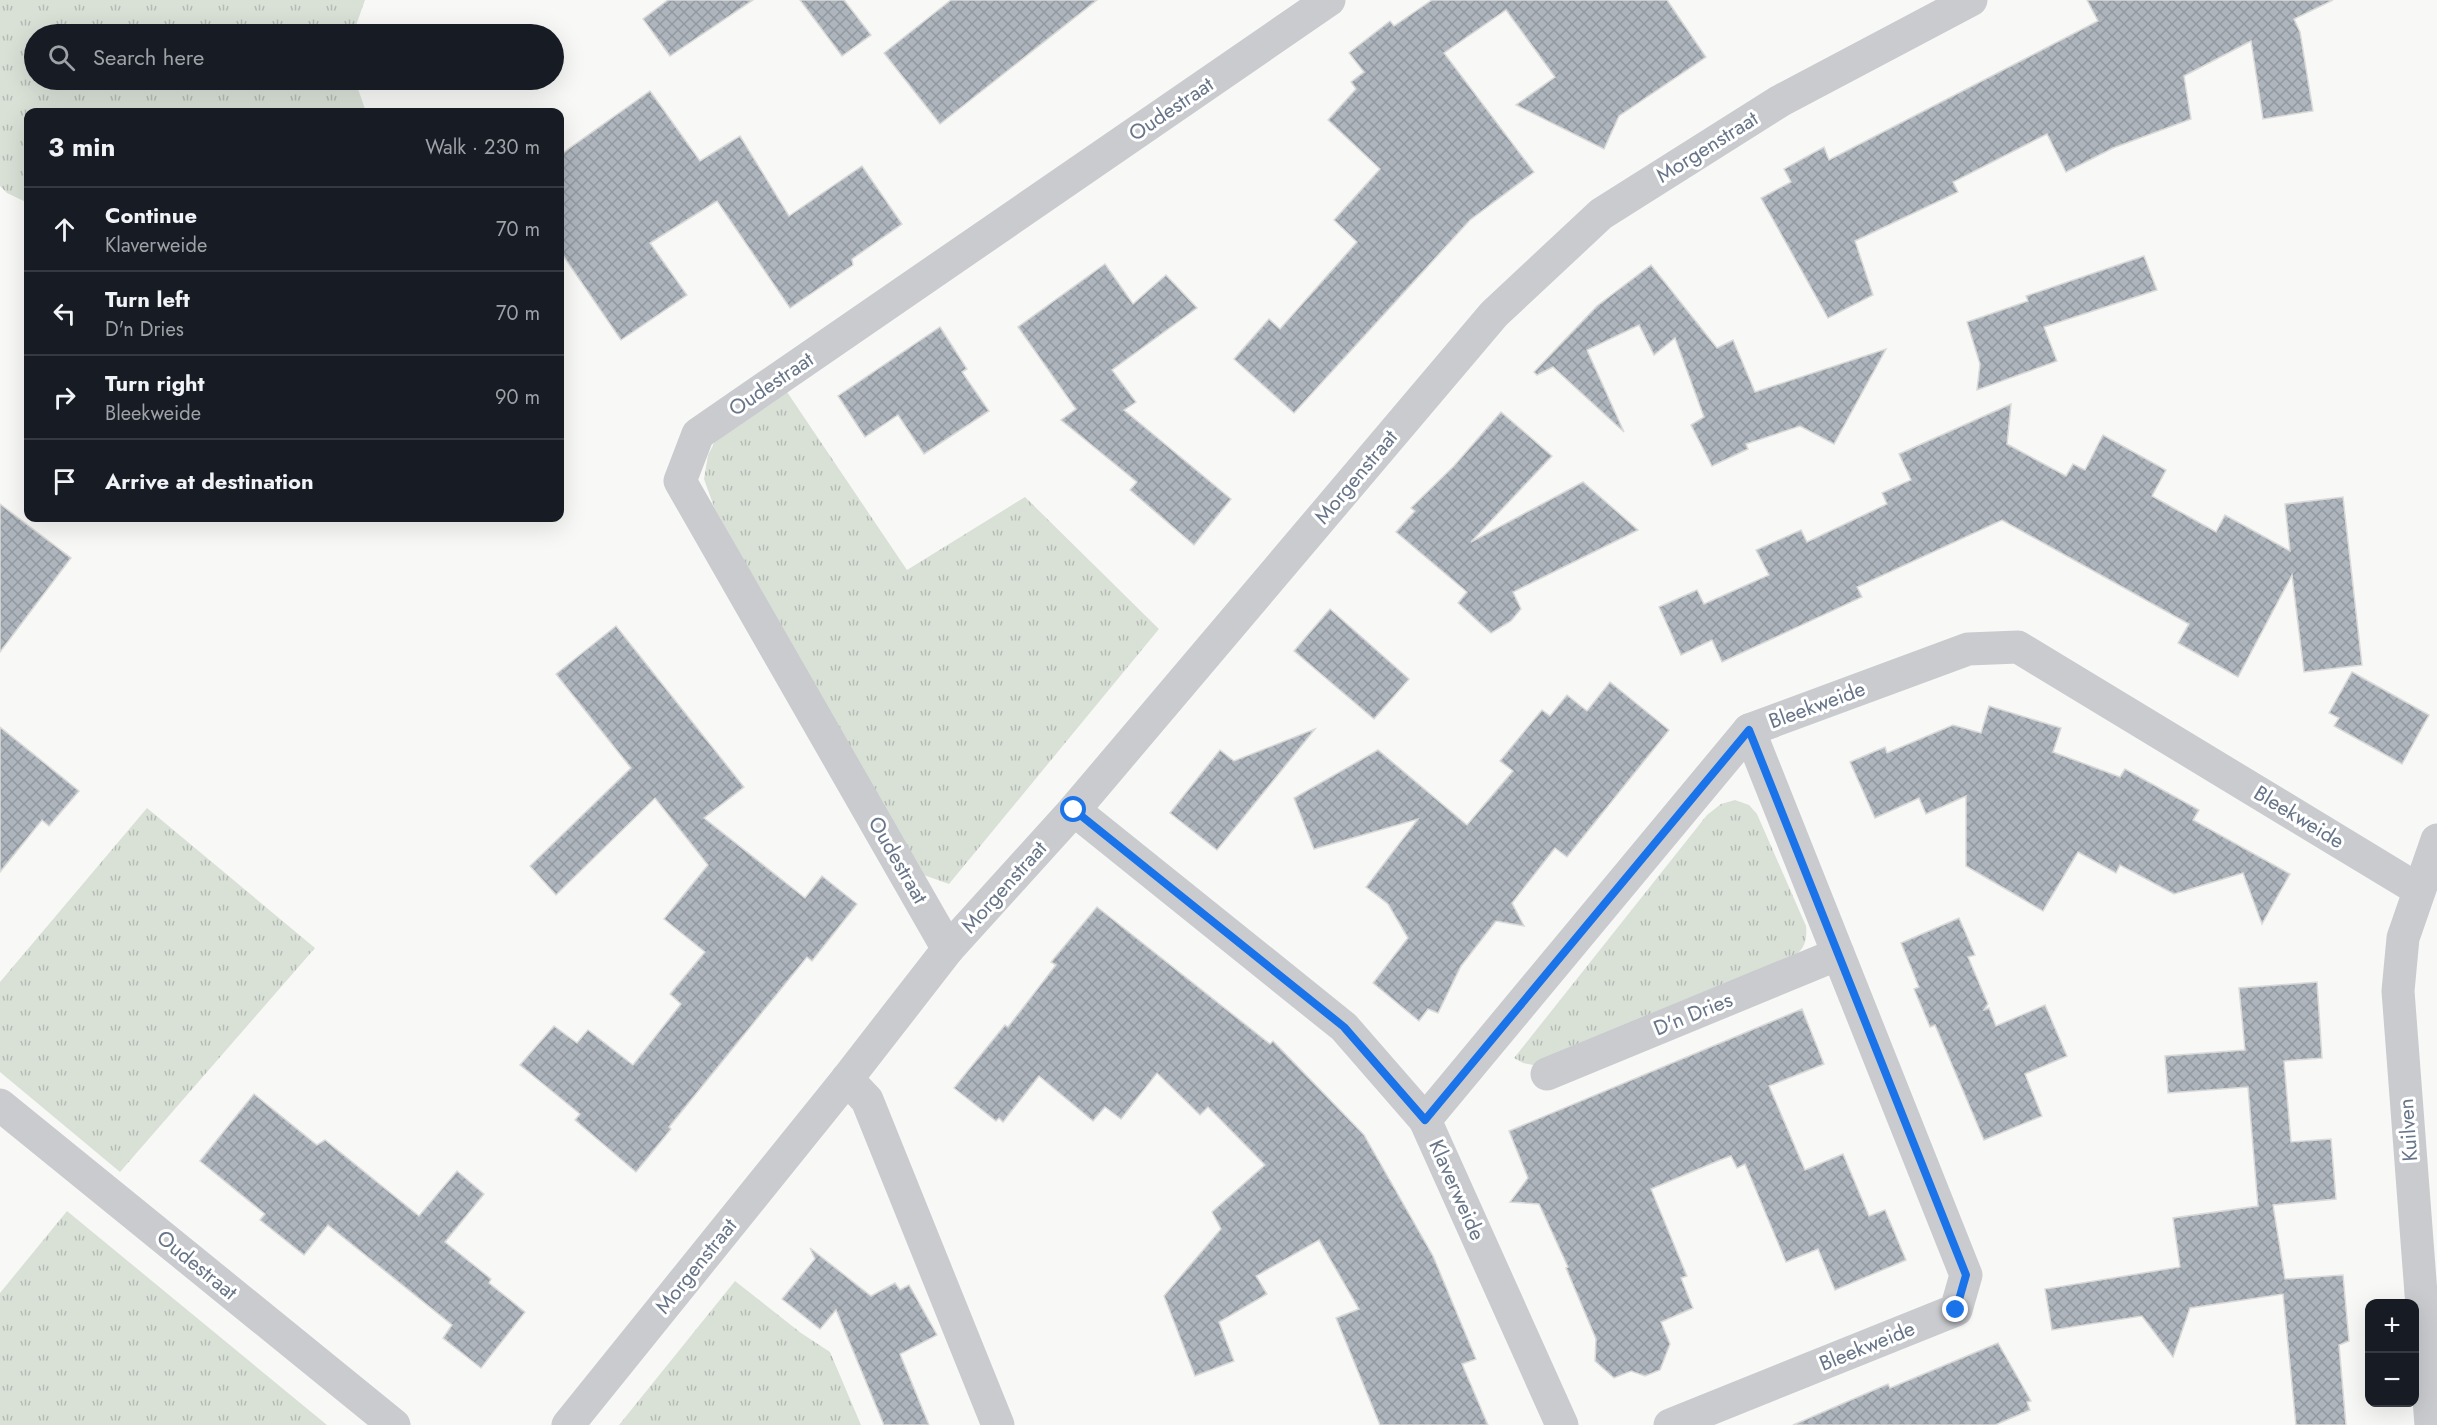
<!DOCTYPE html>
<meta charset="utf-8">
<style>
body{margin:0;font-family:Jost,sans-serif;background:#242831;color:#f1f3f6}
.controls{position:absolute;right:18px;bottom:18px;display:grid;overflow:hidden;border-radius:12px;box-shadow:0 6px 24px #0002}
.controls button{width:54px;height:54px;display:grid;place-items:center;padding:0;border:0;border-bottom:2px solid #363941;background:#171b24;color:#f1f3f6;font:30px sans-serif}
.stop{position:absolute;width:18px;height:18px;margin:-14px;border:4px solid #1a73e8;border-radius:50%;background:#fff}
.stop.end{background:#1a73e8;border-color:#fff;box-shadow:0 2px 6px #0008}
.list{margin:0;padding:0;list-style:none}
h2{display:flex;justify-content:space-between;align-items:center;height:78px;margin:0;padding:0 24px;font-size:26px}
h2 small{font-size:20px;font-weight:400;color:#9ea1a6}
.list li{display:grid;grid-template-columns:39px 1fr auto;gap:18px;align-items:center;box-sizing:border-box;height:84px;padding:0 24px;border-top:2px solid #363941}
.list b{display:block;font-size:22px;white-space:nowrap}
.list p{margin:0;font-size:20px;white-space:nowrap;color:#9ea1a6}
.list em{font-size:20px;font-style:normal;color:#9ea1a6}
.icon{flex:none;width:33px;height:33px;fill:none;stroke:currentColor;stroke-width:2;stroke-linecap:round;stroke-linejoin:round}
.map{position:relative;flex:none;width:2437px;height:1425px;overflow:hidden}
.search{position:absolute;background:#171b24;box-shadow:0 6px 24px #0002;left:24px;top:24px;width:540px;height:66px;display:flex;align-items:center;gap:15px;box-sizing:border-box;padding:0 21px;border-radius:33px;color:#9ea1a6;font-size:22px}
.panel{position:absolute;background:#171b24;box-shadow:0 6px 24px #0002;left:24px;top:108px;width:540px;height:414px;border-radius:12px}
.map>svg:first-child{display:block}
</style>
<div class="map">
<svg width="2437" height="1425" viewBox="0 0 2437 1425">
<defs>
<pattern id="grass-tufts" width="24" height="20" patternUnits="userSpaceOnUse" patternTransform="scale(1.5)"><rect width="24" height="20" fill="#d9e1d7"/><path d="M3 7l-1-3M5 7V3M7 7l1-3M15 17l-1-3M17 17v-4M19 17l1-3" fill="none" stroke="#b4bbb4"/></pattern>
<pattern id="building-cross-hatch" width="8" height="8" patternUnits="userSpaceOnUse" patternTransform="scale(1.5)"><rect width="8" height="8" fill="#aeb5bc"/><path d="M0 0l8 8M0 8l8-8" fill="none" stroke="#91989f"/></pattern>
</defs>
<rect width="100%" height="100%" fill="#f8f9f6"/>
<g fill="url(#grass-tufts)">
<polygon points="0,0 365,0 353,34 34,34 34,80 355,80 366,112 28,112 28,203 7,193 0,186"/>
<polygon points="783,386 907,570 1025,497 1159,629 949,884 918,873 714,507 704,479 708,455 720,432"/>
<path d="M1735,800L1749,805L1757,814L1806,926C1808,944 1802,952 1787,962L1533,1065L1523,1063L1514,1058L1707,815L1721,804Z"/>
<polygon points="147,808 315,948 120,1172 0,1072 0,982"/>
<polygon points="67,1211 327,1425 0,1425 0,1293"/>
<polygon points="735,1281 801,1333 830,1352 861,1425 619,1425"/>
</g>
<g fill="url(#building-cross-hatch)" stroke="#dadad8" stroke-width="1.5">
<polygon points="668,0 753,0 670,56 643,19"/>
<polygon points="800,0 844,0 871,35 842,56"/>
<polygon points="951,0 1097,0 940,124 884,53"/>
<polygon points="1432,0 1667,0 1706,57 1619,116 1604,149 1516,105 1555,77 1506,10 1444,53 1534,172 1470,220 1294,413 1234,359 1269,319 1280,329 1357,242 1334,220 1380,169 1328,120 1356,89 1351,82 1364,72 1349,53 1390,21 1394,26"/>
<polygon points="2087,0 2333,0 2294,19 2300,32 2313,111 2263,119 2251,41 2184,76 2191,119 2113,148 2066,172 2047,134 1953,182 1958,192 1855,241 1873,295 1828,318 1761,198 1791,182 1784,169 1824,147 1829,160 2098,21"/>
<polygon points="650,91 700,161 740,136 789,216 862,166 902,224 852,259 853,265 790,308 717,201 650,243 687,295 621,340 560,251 560,155"/>
<polygon points="2144,256 2157,290 2044,327 2057,361 1977,390 1980,364 1967,322 2028,301 2026,296"/>
<polygon points="1105,264 1133,304 1166,275 1197,308 1112,370 1136,402 1124,410 1231,499 1194,545 1130,490 1137,482 1061,420 1076,409 1018,327"/>
<polygon points="1651,265 1717,348 1733,340 1755,392 1886,349 1834,444 1800,426 1746,444 1748,449 1712,466 1691,425 1704,417 1675,338 1654,355 1639,325 1587,350 1624,432 1553,367 1537,375 1534,372 1597,306"/>
<polygon points="940,327 967,369 962,372 989,411 924,454 898,415 865,437 838,396"/>
<polygon points="2011,404 2007,444 2066,476 2073,464 2085,470 2103,435 2166,470 2152,496 2216,532 2225,515 2290,551 2285,504 2343,497 2362,665 2304,672 2292,575 2238,677 2178,643 2189,624 2002,520 1857,587 1862,597 1722,662 1712,640 1681,655 1659,607 1697,590 1704,604 1769,575 1756,550 1801,530 1807,542 1887,504 1882,493 1911,480 1899,454"/>
<polygon points="1501,412 1552,456 1471,542 1583,482 1638,530 1513,592 1521,609 1511,621 1491,633 1458,603 1467,592 1396,532 1415,511 1411,508 1454,466"/>
<polygon points="0,504 71,558 0,652"/>
<polygon points="1330,609 1409,679 1374,719 1294,651"/>
<polygon points="616,626 744,787 704,818 805,898 822,876 857,904 812,961 807,957 669,1127 671,1129 636,1172 575,1120 580,1114 520,1065 554,1026 577,1043 588,1030 633,1065 681,1004 670,994 705,952 664,919 708,865 655,798 556,895 530,866 631,768 556,674"/>
<polygon points="2352,672 2429,715 2402,764 2334,726 2339,718 2329,713"/>
<polygon points="1610,682 1669,730 1567,857 1555,848 1512,903 1524,926 1496,921 1461,966 1438,1013 1428,1009 1419,1021 1373,983 1408,938 1388,904 1366,887 1418,819 1314,849 1294,798 1378,750 1467,825 1513,771 1500,761 1542,710 1550,716 1567,695 1587,711"/>
<polygon points="1989,706 2061,728 2053,752 2120,777 2125,769 2199,810 2193,820 2290,874 2262,924 2243,873 2174,894 2120,865 2116,873 2078,852 2043,911 1966,866 1966,796 1926,814 1919,798 1875,818 1850,762 1885,747 1887,753 1953,725 1981,733"/>
<polygon points="0,727 79,791 49,826 42,820 0,872"/>
<polygon points="1315,729 1217,850 1170,813 1220,750 1234,761"/>
<polygon points="1097,907 1270,1044 1273,1041 1364,1135 1433,1256 1476,1359 1462,1364 1488,1425 1380,1425 1336,1318 1359,1309 1319,1240 1256,1276 1267,1294 1219,1322 1234,1361 1195,1376 1164,1296 1221,1229 1212,1212 1265,1165 1208,1107 1200,1115 1157,1073 1121,1119 1105,1107 1093,1121 1039,1076 1003,1122 999,1118 996,1121 954,1088 1005,1025 1008,1027 1056,965 1051,962"/>
<polygon points="1959,918 1975,955 1968,957 1988,1004 1984,1010 1989,1008 1996,1026 2045,1005 2067,1056 2025,1074 2042,1116 1984,1140 1935,1025 1930,1027 1914,989 1919,987 1901,943"/>
<polygon points="2317,982 2322,1058 2284,1061 2291,1142 2331,1139 2336,1199 2273,1205 2285,1279 2343,1275 2349,1341 2339,1345 2346,1425 2296,1425 2283,1294 2190,1308 2173,1357 2142,1316 2052,1330 2045,1289 2180,1267 2173,1218 2258,1206 2248,1087 2168,1093 2165,1056 2245,1050 2239,988"/>
<polygon points="1802,1009 1824,1064 1769,1086 1805,1170 1843,1154 1869,1216 1885,1210 1906,1260 1835,1290 1818,1249 1786,1262 1745,1164 1737,1168 1731,1156 1720,1160 1651,1189 1687,1276 1681,1278 1693,1308 1661,1322 1670,1344 1660,1370 1645,1376 1631,1371 1614,1378 1595,1361 1596,1339 1566,1268 1568,1267 1539,1204 1510,1202 1528,1178 1509,1131"/>
<polygon points="254,1094 317,1145 325,1140 419,1216 457,1171 484,1194 445,1242 491,1279 489,1283 525,1312 481,1368 443,1338 452,1325 328,1225 304,1255 260,1220 265,1214 200,1161"/>
<polygon points="810,1248 871,1296 895,1283 900,1290 909,1285 937,1335 900,1354 929,1425 884,1425 836,1310 820,1329 782,1299 815,1259"/>
<polygon points="1998,1343 2031,1401 2027,1402 2030,1410 1995,1425 1793,1425 1888,1384 1890,1388"/>
</g>
<g fill="none" stroke-linecap="round" stroke-linejoin="round">
<g stroke="#c9cbcf" stroke-width="33">
<polyline points="1074,810 1344,1027 1425,1120 1562,1425"/>
<polyline points="948,949 680,481 698,434 1329,0"/>
<polyline points="1547,1074 1838,954"/>
<polyline points="847,1079 867,1100 998,1425"/>
<polyline points="0,1105 394,1425"/>
<polyline points="1425,1120 1749,730"/>
<polyline points="568,1425 847,1079 948,949 1074,810 1494,314 1601,214 1780,101 1971,0"/>
<polyline points="1670,1425 1956,1310 1966,1275 1749,730 1968,649 2018,647 2419,890"/>
<polyline points="2431,1425 2398,991 2403,938 2437,840"/>
</g>
</g>
<g fill="none" stroke-linecap="round" stroke-linejoin="round">
<polyline stroke="#1a73e8" stroke-width="8" points="1074,810 1344,1027 1425,1120 1749,730 1966,1275 1956,1310"/>
</g>
<g text-anchor="middle" stroke-width="6" stroke-linejoin="round" paint-order="stroke">
<g font-size="21" fill="#677588" stroke="#fff">
<text transform="translate(1171 109) rotate(-34)" y="7">Oudestraat</text>
<text transform="translate(1707 147) rotate(-32)" y="7">Morgenstraat</text>
<text transform="translate(771 384) rotate(-34)" y="7">Oudestraat</text>
<text transform="translate(1356 477) rotate(-50)" y="7">Morgenstraat</text>
<text transform="translate(1817 705) rotate(-20)" y="7">Bleekweide</text>
<text transform="translate(2299 817) rotate(31)" y="7">Bleekweide</text>
<text transform="translate(898 860) rotate(60)" y="7">Oudestraat</text>
<text transform="translate(1004 887) rotate(-48)" y="7">Morgenstraat</text>
<text transform="translate(1693 1014) rotate(-22)" y="7">D'n Dries</text>
<text transform="translate(2408 1130) rotate(-94)" y="7">Kuilven</text>
<text transform="translate(1457 1190) rotate(66)" y="7">Klaverweide</text>
<text transform="translate(197 1265) rotate(39)" y="7">Oudestraat</text>
<text transform="translate(696 1266) rotate(-51)" y="7">Morgenstraat</text>
<text transform="translate(1867 1346) rotate(-22)" y="7">Bleekweide</text>
</g>
</g>
</svg>
<div class="controls">
<button>+</button>
<button>−</button>
</div>
<div class="stop" style="left:1074px;top:810px"></div>
<div class="stop end" style="left:1956px;top:1310px"></div>
<div class="search"><svg class="icon" aria-label="search" viewBox="0 0 24 24"><circle cx="10" cy="10" r="6"/><path d="M15 15l6 6"/></svg>Search here</div>
<section class="panel">
<h2>3 min<small>Walk · 230 m</small></h2>
<ul class="list">
<li><svg class="icon" aria-label="ahead" viewBox="0 0 24 24"><path d="M12 20V5M6 11l6-6 6 6"/></svg><div><b>Continue</b><p>Klaverweide</p></div><em>70 m</em></li>
<li><svg class="icon" aria-label="left" viewBox="0 0 24 24"><path d="M17 20v-9H6M10 6l-5 5 5 5"/></svg><div><b>Turn left</b><p>D'n Dries</p></div><em>70 m</em></li>
<li><svg class="icon" aria-label="right" viewBox="0 0 24 24"><path d="M7 20v-9h11M14 6l5 5-5 5"/></svg><div><b>Turn right</b><p>Bleekweide</p></div><em>90 m</em></li>
<li><svg class="icon" aria-label="arrive" viewBox="0 0 24 24"><path d="M6 21V4h12l-3 4 3 4H6"/></svg><div><b>Arrive at destination</b></div></li>
</ul>
</section>
</div>
